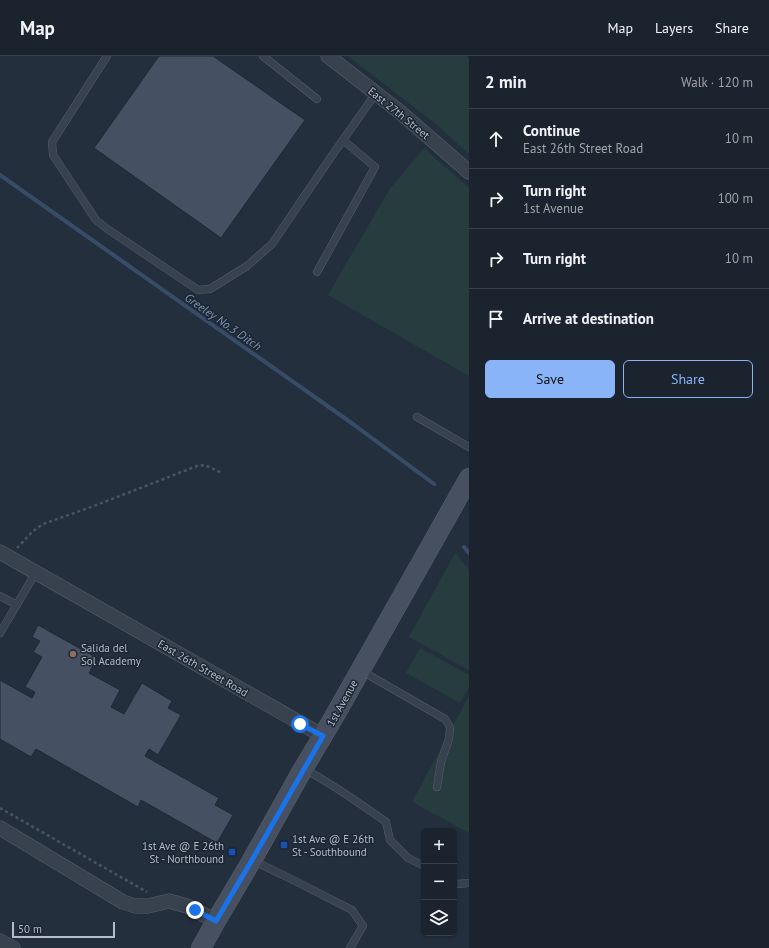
<!DOCTYPE html>
<meta charset="utf-8">
<style>
body{margin:0;font-family:"PT Sans",sans-serif;background:#242b36;color:#f1f3f6}
.controls{position:absolute;right:12px;bottom:12px;display:grid;overflow:hidden;border-radius:6px;box-shadow:0 1px 3px #0004}
.controls button{width:36px;height:36px;display:grid;place-items:center;padding:0;border:0;border-bottom:1px solid #39404a;background:#1b232e;color:#f1f3f6;font:20px sans-serif}
.scale{position:absolute;left:12px;bottom:10px;width:103px;box-sizing:border-box;padding-left:4px;border:2px solid #b4bcc9;border-top:0;font-size:11px;line-height:14px;white-space:nowrap;color:#b4bcc9;-webkit-text-stroke:3px #1d2633;paint-order:stroke}
.stop{position:absolute;width:12px;height:12px;margin:-9px;border:3px solid #1a73e8;border-radius:50%;background:#fff}
.stop.end{background:#1a73e8;border-color:#fff;box-shadow:0 1px 4px #0008}
.list{margin:0;padding:0;list-style:none}
h2{display:flex;justify-content:space-between;align-items:center;height:52px;margin:0;padding:0 16px;font-size:17px}
h2 small{font-size:13px;font-weight:400;color:#a0a4aa}
.list li{display:grid;grid-template-columns:26px 1fr auto;gap:12px;align-items:center;box-sizing:border-box;height:60px;padding:0 16px;border-top:1px solid #39404a}
.list b{display:block;font-size:15px;white-space:nowrap}
.list p{margin:0;font-size:13px;white-space:nowrap;color:#a0a4aa}
.list em{font-size:13px;font-style:normal;color:#a0a4aa}
.actions{display:flex;gap:8px;padding:12px 16px}
.actions a{flex:1;padding:9px 0;border:1px solid #8ab4f8;border-radius:6px;text-align:center;font-size:14px;color:#8ab4f8}
.actions .main{background:#8ab4f8;color:#111}
.icon{flex:none;width:22px;height:22px;fill:none;stroke:currentColor;stroke-width:2;stroke-linecap:round;stroke-linejoin:round}
.map{position:relative;flex:none;width:469px;height:892px;overflow:hidden}
header{display:flex;align-items:center;gap:24px;box-sizing:border-box;height:56px;padding:0 20px;background:#1b232e;border-bottom:1px solid #39404a}
header strong{font-size:19px}
nav{display:flex;gap:22px;margin-inline-start:auto;font-size:14px}
main{display:flex}
aside{flex:1;background:#1b232e}
.map>svg:first-child{display:block}
</style>
<header>
<strong>Map</strong>
<nav><a>Map</a><a>Layers</a><a>Share</a></nav>
</header>
<main>
<div class="map">
<svg width="469" height="892" viewBox="0 0 469 892">
<rect width="100%" height="100%" fill="#242f3e"/>
<g fill="#263c3f">
<polygon points="348,0 466,0 469,3 469,98 437,69"/>
<polygon points="424,92 469,132 469,320 328,239 389,134"/>
<polygon points="455,497 469,514 469,614 409,581"/>
<polygon points="420,592 469,619 469,631 460,647 406,617"/>
<polygon points="469,640 469,777 412,746"/>
</g>
<g fill="none" stroke-linecap="round" stroke-linejoin="round">
<g stroke="#394c67" stroke-width="4">
<polyline points="0,119 353,368 434,428"/>
<polyline points="464,491 469,497"/>
</g>
</g>
<g fill="#455162" stroke="#1f2835">
<polygon points="159,0 213,0 305,64 221,182 94,92"/>
<polygon points="38,569 97,602 89,617 120,634 111,651 124,658 142,627 172,645 168,652 181,659 158,699 149,693 145,700 219,742 215,749 233,759 217,787 141,744 138,751 36,693 31,701 0,683 0,624 32,642 35,636 25,631 42,601 33,596 40,585 32,581"/>
</g>
<g fill="none" stroke-linecap="round" stroke-linejoin="round">
<defs>
<g id="lane">
<polyline points="107,0 52,86 53,99 96,164 106,172 198,234 210,233 247,210 272,188 331,101 376,37"/>
<polyline points="263,0 317,43"/>
<polyline points="317,216 375,111 343,84"/>
<polyline points="417,361 469,391"/>
<polyline points="0,540 17,549"/>
<polyline points="0,577 36,516"/>
<polyline points="360,614 445,663 450,671 449,683 441,706 437,731"/>
<path d="M304,713C333,728 359,747 386,766L390,784L408,802L424,810"/>
<polyline points="252,804 295,825 352,854 363,870 350,892"/>
<polyline points="454,826 457,828 469,827"/>
</g>
<g id="street">
<polyline points="328,0 400,56 469,116"/>
<polyline points="0,496 323,680"/>
<polyline points="0,772 123,846 135,850 148,850 169,845 187,850 216,865"/>
<polyline points="0,885 13,892"/>
</g>
<polyline id="secondary" points="201,892 216,865 252,804 303,713 334,661 469,422"/>
</defs>
<use href="#lane" stroke="#565f6c" stroke-width="8"/>
<use href="#street" stroke="#565f6c" stroke-width="15"/>
<use href="#secondary" stroke="#565f6c" stroke-width="20"/>
<g stroke="#44595c" stroke-width="2.5" stroke-dasharray="3 3" stroke-linecap="butt">
<polyline points="17,492 33,475 43,468 94,450 197,410 205,409 222,417"/>
<polyline points="0,752 147,836"/>
</g>
<use href="#lane" stroke="#38414e" stroke-width="7"/>
<use href="#street" stroke="#38414e" stroke-width="14"/>
<use href="#secondary" stroke="#465061" stroke-width="19"/>
</g>
<g fill="none" stroke-linecap="round" stroke-linejoin="round">
<polyline stroke="#1a73e8" stroke-width="5" points="195,854 216,865 252,804 323,680 300,668"/>
</g>
<circle fill="#8d6e63" stroke="#1d2633" stroke-width="1.5" cx="73" cy="598" r="4"/>
<g fill="#1a4fb4" stroke="#1d2633" stroke-width="1.5">
<rect x="280" y="785" width="8" height="8" rx="2"/>
<rect x="228" y="792" width="8" height="8" rx="2"/>
</g>
<g text-anchor="middle" stroke-width="3" stroke-linejoin="round" paint-order="stroke">
<g font-size="11" fill="#b4bcc9" stroke="#1d2633">
<text transform="translate(399 57) rotate(39)" y="4">East 27th Street</text>
<text transform="translate(203 612) rotate(30)" y="4">East 26th Street Road</text>
<text transform="translate(342 647) rotate(-61)" y="4">1st Avenue</text>
</g>
<g font-size="11" fill="#b4bcc9" stroke="#1d2633" text-anchor="start">
<text x="81" y="596">Salida del<tspan x="81" dy="13">Sol Academy</tspan></text>
<text x="292" y="787">1st Ave @ E 26th<tspan x="292" dy="13">St - Southbound</tspan></text>
<text x="224" y="794" text-anchor="end">1st Ave @ E 26th<tspan x="224" dy="13">St - Northbound</tspan></text>
</g>
<g font-size="12" font-style="italic" fill="#7c92b1" stroke="#1d2633">
<text transform="translate(223 266) rotate(35)" y="4">Greeley No.3 Ditch</text>
</g>
</g>
</svg>
<div class="controls">
<button>+</button>
<button>−</button>
<button><svg class="icon" aria-label="layers" viewBox="0 0 24 24"><path d="M12 4l9 5-9 5-9-5zM3 14l9 5 9-5"/></svg></button>
</div>
<div class="scale">50 m</div>
<div class="stop" style="left:300px;top:668px"></div>
<div class="stop end" style="left:195px;top:854px"></div>
</div>
<aside>
<h2>2 min<small>Walk · 120 m</small></h2>
<ul class="list">
<li><svg class="icon" aria-label="ahead" viewBox="0 0 24 24"><path d="M12 20V5M6 11l6-6 6 6"/></svg><div><b>Continue</b><p>East 26th Street Road</p></div><em>10 m</em></li>
<li><svg class="icon" aria-label="right" viewBox="0 0 24 24"><path d="M7 20v-9h11M14 6l5 5-5 5"/></svg><div><b>Turn right</b><p>1st Avenue</p></div><em>100 m</em></li>
<li><svg class="icon" aria-label="right" viewBox="0 0 24 24"><path d="M7 20v-9h11M14 6l5 5-5 5"/></svg><div><b>Turn right</b></div><em>10 m</em></li>
<li><svg class="icon" aria-label="arrive" viewBox="0 0 24 24"><path d="M6 21V4h12l-3 4 3 4H6"/></svg><div><b>Arrive at destination</b></div></li>
</ul>
<div class="actions"><a class="main">Save</a><a>Share</a></div>
</aside>
</main>
